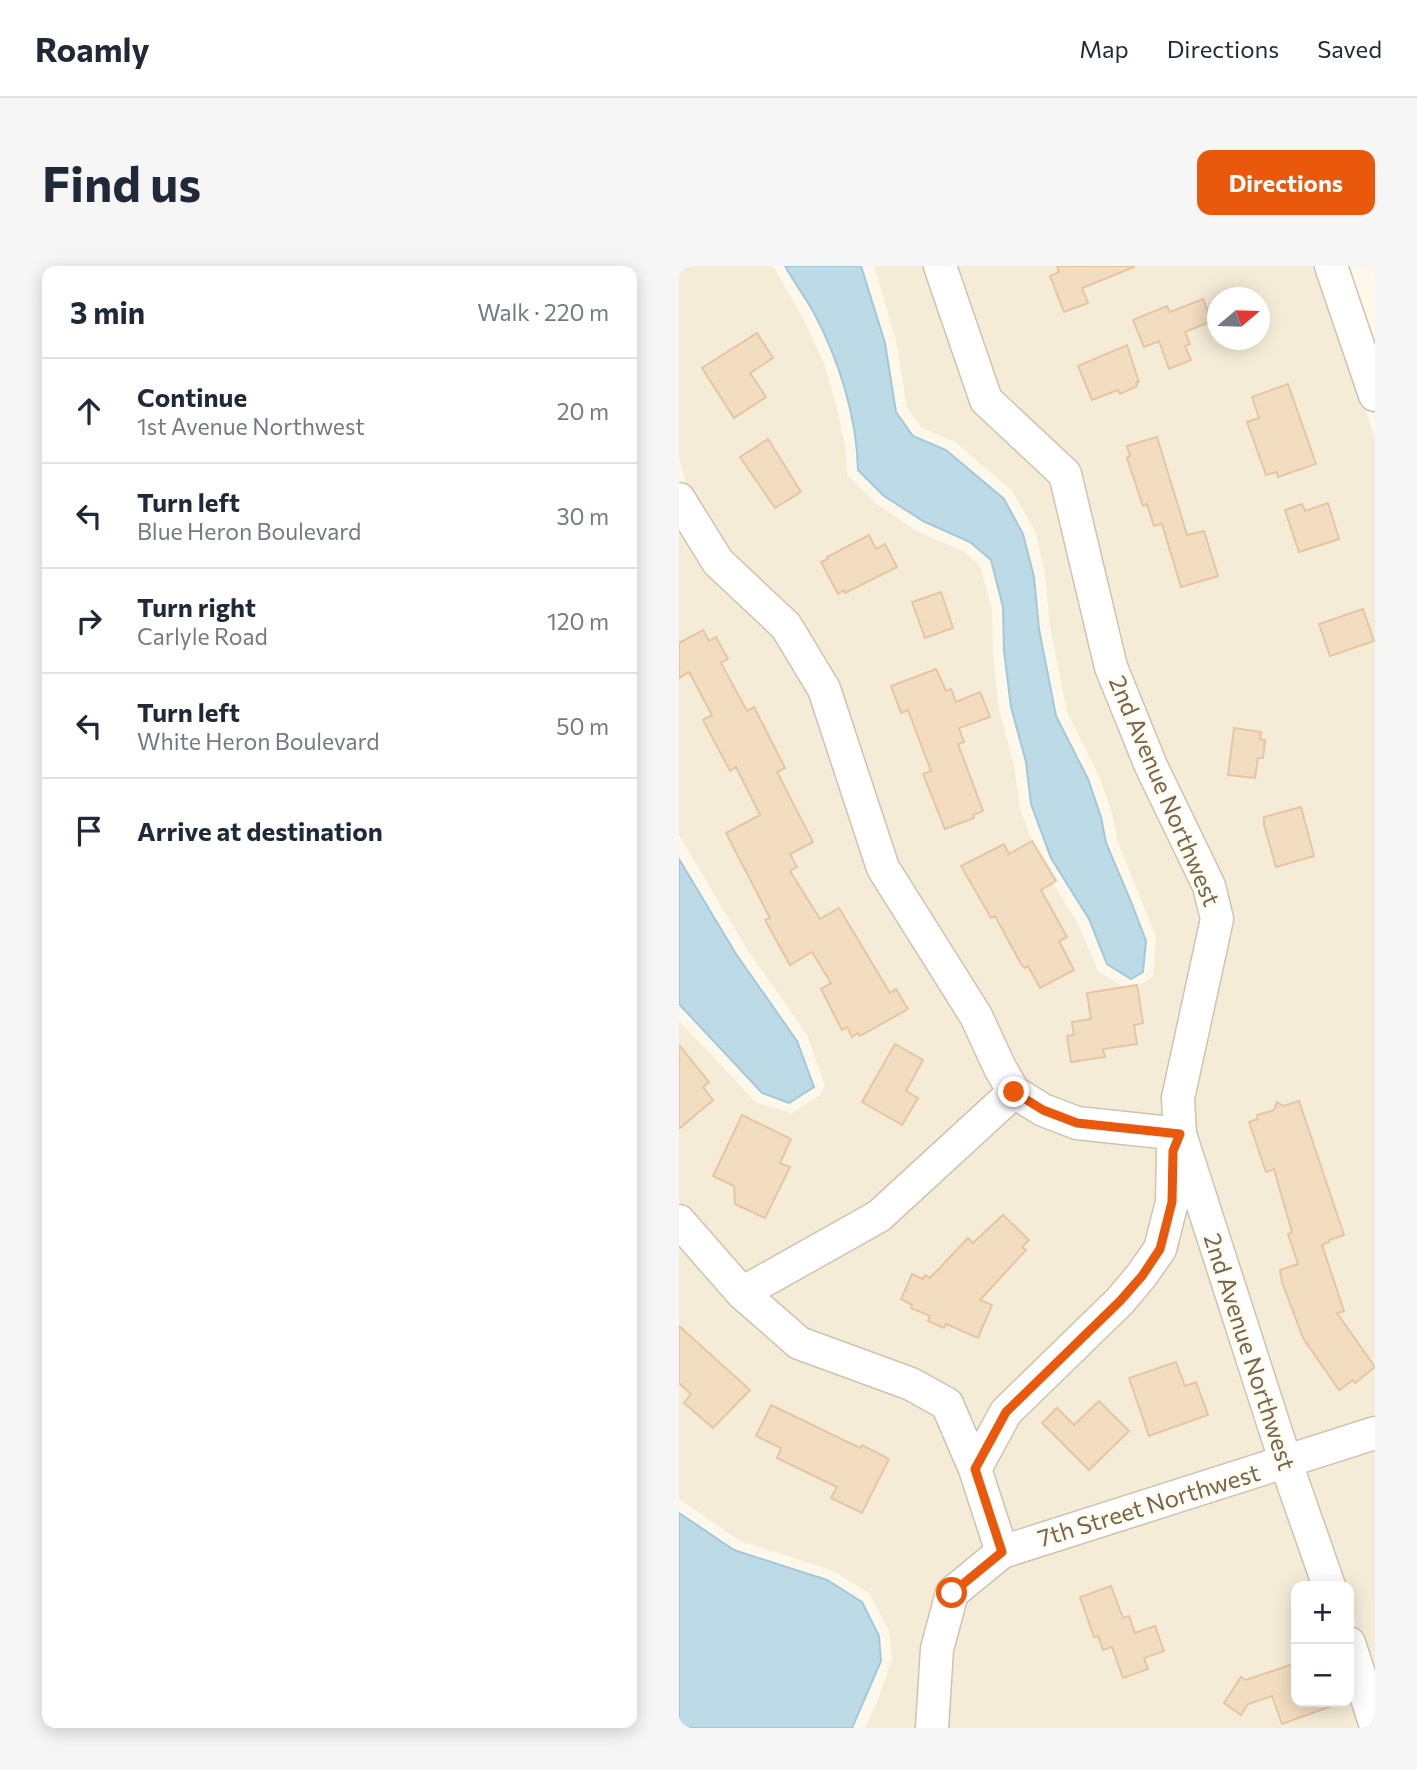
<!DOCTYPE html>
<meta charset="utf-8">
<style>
body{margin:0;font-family:Commissioner,sans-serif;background:#f6f6f7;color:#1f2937}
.controls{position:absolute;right:21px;bottom:21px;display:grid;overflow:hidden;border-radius:14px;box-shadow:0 4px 18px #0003}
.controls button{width:63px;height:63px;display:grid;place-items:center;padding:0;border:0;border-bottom:2px solid #e0e1e3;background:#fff;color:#1f2937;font:35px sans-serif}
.compass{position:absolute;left:528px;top:21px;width:63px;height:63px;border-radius:50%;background:#fff;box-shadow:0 4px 18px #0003;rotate:71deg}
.stop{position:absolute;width:21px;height:21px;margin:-16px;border:5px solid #ea580c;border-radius:50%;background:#fff}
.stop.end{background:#ea580c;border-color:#fff;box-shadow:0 2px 7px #0008}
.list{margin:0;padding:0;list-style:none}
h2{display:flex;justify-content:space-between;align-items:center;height:91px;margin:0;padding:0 28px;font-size:30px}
h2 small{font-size:23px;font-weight:400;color:#747a83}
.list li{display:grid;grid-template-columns:46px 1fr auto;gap:21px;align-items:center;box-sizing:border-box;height:105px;padding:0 28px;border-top:2px solid #e0e1e3}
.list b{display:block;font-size:26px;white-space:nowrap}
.list p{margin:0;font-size:23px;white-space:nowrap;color:#747a83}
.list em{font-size:23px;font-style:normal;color:#747a83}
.icon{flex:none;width:38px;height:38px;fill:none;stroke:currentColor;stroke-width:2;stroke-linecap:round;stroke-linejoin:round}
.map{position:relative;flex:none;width:696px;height:1462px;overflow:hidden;border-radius:14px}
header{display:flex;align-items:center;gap:42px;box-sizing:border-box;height:98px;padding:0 35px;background:#fff;border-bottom:2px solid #e0e1e3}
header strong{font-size:33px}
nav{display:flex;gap:38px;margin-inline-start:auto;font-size:24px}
.intro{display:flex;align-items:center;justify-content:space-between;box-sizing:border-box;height:168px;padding:0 42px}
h1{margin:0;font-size:49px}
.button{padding:18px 32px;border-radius:14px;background:#ea580c;color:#fff;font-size:24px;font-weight:700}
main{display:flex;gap:42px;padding:0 42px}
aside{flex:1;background:#fff;border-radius:14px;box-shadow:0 4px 18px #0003}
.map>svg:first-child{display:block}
</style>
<header>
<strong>Roamly</strong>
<nav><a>Map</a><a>Directions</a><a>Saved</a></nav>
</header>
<div class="intro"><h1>Find us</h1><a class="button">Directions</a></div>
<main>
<aside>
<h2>3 min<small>Walk · 220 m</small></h2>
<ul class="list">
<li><svg class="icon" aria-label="ahead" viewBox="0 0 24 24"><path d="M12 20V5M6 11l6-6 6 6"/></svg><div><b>Continue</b><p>1st Avenue Northwest</p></div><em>20 m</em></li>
<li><svg class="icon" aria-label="left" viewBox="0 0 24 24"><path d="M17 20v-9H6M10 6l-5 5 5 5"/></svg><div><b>Turn left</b><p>Blue Heron Boulevard</p></div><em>30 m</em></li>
<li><svg class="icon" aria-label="right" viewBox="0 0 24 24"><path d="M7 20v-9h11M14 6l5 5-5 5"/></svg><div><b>Turn right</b><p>Carlyle Road</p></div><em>120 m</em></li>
<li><svg class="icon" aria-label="left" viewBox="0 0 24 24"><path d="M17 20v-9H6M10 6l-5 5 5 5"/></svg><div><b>Turn left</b><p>White Heron Boulevard</p></div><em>50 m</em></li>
<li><svg class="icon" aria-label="arrive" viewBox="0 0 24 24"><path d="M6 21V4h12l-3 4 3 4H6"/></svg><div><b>Arrive at destination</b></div></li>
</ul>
</aside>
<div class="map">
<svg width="696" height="1462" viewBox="0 0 696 1462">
<rect width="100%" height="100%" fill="#fdf8e9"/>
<g fill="#f5ecd8" fill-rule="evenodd">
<polygon points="0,0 94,0 124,52 144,95 157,138 167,185 168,208 198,238 238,265 284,285 301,300 313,343 314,387 320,444 335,499 341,542 361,596 399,658 419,705 445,721 458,721 474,710 477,671 438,574 433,547 420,510 388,446 371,361 366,308 356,265 333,225 276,176 243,162 228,142 217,74 195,0 246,0 374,215 517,624 525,654 486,854 402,845 371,833 346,817 217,597 156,417 50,289 8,221 0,192"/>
<path d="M275,0H638L696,172V1154L616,1181L515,868L519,862L513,857L512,833L552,655L445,396L399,205L319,127ZM538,32H580V74H538Z"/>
<polygon points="0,258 96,368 132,429 319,825 192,941 66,1012 0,935 0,755 78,837 113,847 141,829 146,820 128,769 67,682 0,569"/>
<polygon points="336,842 482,878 479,935 469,979 452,1004 298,1174 128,1067 85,1029"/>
<polygon points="506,935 590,1190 332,1271 310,1204 338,1153"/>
<polygon points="0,975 57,1044 60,1043 257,1147 281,1204 278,1210 285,1213 308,1283 265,1318 239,1462 186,1462 199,1434 213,1393 210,1365 190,1327 152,1304 61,1275 0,1233"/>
<polygon points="696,1180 696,1414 670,1336 670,1320 664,1320 623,1204"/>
<polygon points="598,1213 636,1320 617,1320 617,1436 670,1436 670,1421 683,1462 266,1462 271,1384 285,1333 329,1297"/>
</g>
<g fill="#bddae7" stroke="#a3c8d9" stroke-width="2">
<path d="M106,0H182L206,77L217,146L234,170L267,184L325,233L344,268L355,311L360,363L377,450L409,513L422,551L427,577L453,638L467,675L464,706L452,713L428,698L410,653L372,592L352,538L347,496L332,441L325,385L324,341L312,294L291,276L244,255L205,230L179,204C178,151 160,94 135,47C126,31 115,16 106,0Z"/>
<polygon points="0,593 57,688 118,775 135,821 110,837 83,827 0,738"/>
<polygon points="0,1247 55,1284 148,1314 183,1336 200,1370 202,1395 173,1462 0,1462"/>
</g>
<g fill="#f3ddc1" stroke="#e6c6a1" stroke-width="2">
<polygon points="378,0 455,0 455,1 403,22 409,37 385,46 371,10 380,6"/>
<polygon points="524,33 533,55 506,66 511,78 506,80 512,94 490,103 480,75 465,81 454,54 488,40 491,46"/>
<polygon points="78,67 94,92 71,107 87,131 55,152 23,102"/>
<polygon points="448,79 460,116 457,117 458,120 441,128 439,124 413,134 399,100"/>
<polygon points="609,118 637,198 599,211 598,206 587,209 568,156 580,152 573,131"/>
<polygon points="478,171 508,269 525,265 539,310 502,321 483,258 475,260 468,238 464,240 448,192 451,190 448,180"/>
<polygon points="89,173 122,226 96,242 61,191"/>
<polygon points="649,237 660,273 620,286 606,244 623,238 626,245"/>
<polygon points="190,269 197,283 206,278 218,301 166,327 165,324 159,328 142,296 149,293 148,291"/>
<polygon points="262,326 274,362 246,372 233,336"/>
<polygon points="684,343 695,375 651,390 640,358"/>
<polygon points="24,364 30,375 37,371 49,393 42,397 68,445 75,441 106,502 98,506 134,576 111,588 118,601 111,605 141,653 160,642 211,727 217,723 229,743 181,770 179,767 173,771 168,761 163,764 142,723 152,717 133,686 111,699 86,654 91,652 47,567 81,549 57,501 51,505 24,454 33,449 10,406 0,412 0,377"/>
<polygon points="257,403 267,425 272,423 277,436 301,426 311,451 280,462 285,476 279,478 304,545 294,549 295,552 266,563 244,508 252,505 229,444 222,447 212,420"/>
<polygon points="555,462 582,466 581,473 586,474 584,492 579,492 576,512 549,509"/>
<polygon points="622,541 635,590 597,601 585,559 585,551"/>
<polygon points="353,575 377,615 362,624 388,671 380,675 395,704 361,722 349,700 346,702 342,698 316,650 312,652 282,600 325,578 330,588"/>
<polygon points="458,719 464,757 455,759 458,778 424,783 426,791 392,796 388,770 395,769 393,756 412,753 408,727"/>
<polygon points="216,778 244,794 227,825 239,832 223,859 183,836"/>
<polygon points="0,779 30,816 24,821 34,834 0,863"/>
<polygon points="620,835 665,969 650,974 650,976 643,979 665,1045 658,1047 696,1101 676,1117 674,1114 660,1124 624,1072 603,1016 601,1004 619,998 609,968 613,966 595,903 587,906 570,856 579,853 578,849 595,844 598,836 604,840"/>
<polygon points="63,849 112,873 101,897 111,901 86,952 56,938 55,920 34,910"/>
<polygon points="324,949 350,974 343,981 347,984 301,1034 313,1039 299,1072 267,1058 265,1062 249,1055 251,1050 232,1042 233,1039 222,1033 233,1008 244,1013 246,1009 251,1012 289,972 294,977"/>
<polygon points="0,1060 71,1124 34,1162 5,1137 12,1128 0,1117"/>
<polygon points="497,1096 506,1120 517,1116 529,1149 470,1170 450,1112"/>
<polygon points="420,1135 450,1165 410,1204 363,1157 378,1142 395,1159"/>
<polygon points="92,1139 181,1182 183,1179 210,1193 183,1247 152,1232 158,1221 98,1192 102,1182 77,1170"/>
<polygon points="432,1320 444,1352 450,1350 456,1367 476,1360 485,1385 465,1392 469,1403 444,1412 433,1381 424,1384 419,1370 415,1371 401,1331"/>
<polygon points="617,1397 617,1436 658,1436 658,1438 603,1458 593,1430 569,1438 562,1449 545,1437 562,1411 567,1414"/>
</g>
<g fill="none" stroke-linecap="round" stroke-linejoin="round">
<defs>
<g id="minor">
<polyline points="261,0 307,134 386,208 432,401 472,500 530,620 538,653 499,832 501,868 607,1197 650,1320"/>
<polyline points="652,0 696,129"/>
<polyline points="0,233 39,296 107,360 145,423 204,602 297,750 321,802 335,826 364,844 398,857 501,868 494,885 493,936 481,983 462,1010 441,1035 327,1146 296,1203"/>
<polyline points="0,955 63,1027 120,1077 232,1118 268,1138 296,1203 323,1286"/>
<polyline points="63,1027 200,950 335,826"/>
<polyline points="670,1377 696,1457"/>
<polyline points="253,1462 258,1383 273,1327 323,1286 696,1167"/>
</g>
</defs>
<use href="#minor" stroke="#cfc2ae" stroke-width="35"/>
<use href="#minor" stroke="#fff" stroke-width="32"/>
</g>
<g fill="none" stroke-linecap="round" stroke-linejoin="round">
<polyline stroke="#ea580c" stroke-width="9" points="273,1327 323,1286 296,1203 327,1146 441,1035 463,1010 481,983 493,936 494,885 501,868 398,857 364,844 335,826"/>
</g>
<g text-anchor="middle" stroke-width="6" stroke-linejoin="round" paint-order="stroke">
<g font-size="24" fill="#78634c" stroke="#fffcf0">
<text transform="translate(485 525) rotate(67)" y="8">2nd Avenue Northwest</text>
<text transform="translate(570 1086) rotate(72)" y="8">2nd Avenue Northwest</text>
<text transform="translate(470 1240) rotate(-17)" y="8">7th Street Northwest</text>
</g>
</g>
</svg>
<div class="controls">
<button>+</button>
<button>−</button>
</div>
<svg class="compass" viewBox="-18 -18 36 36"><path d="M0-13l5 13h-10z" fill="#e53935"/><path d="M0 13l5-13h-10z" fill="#747a83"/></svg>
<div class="stop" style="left:273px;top:1327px"></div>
<div class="stop end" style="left:335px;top:826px"></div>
</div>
</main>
